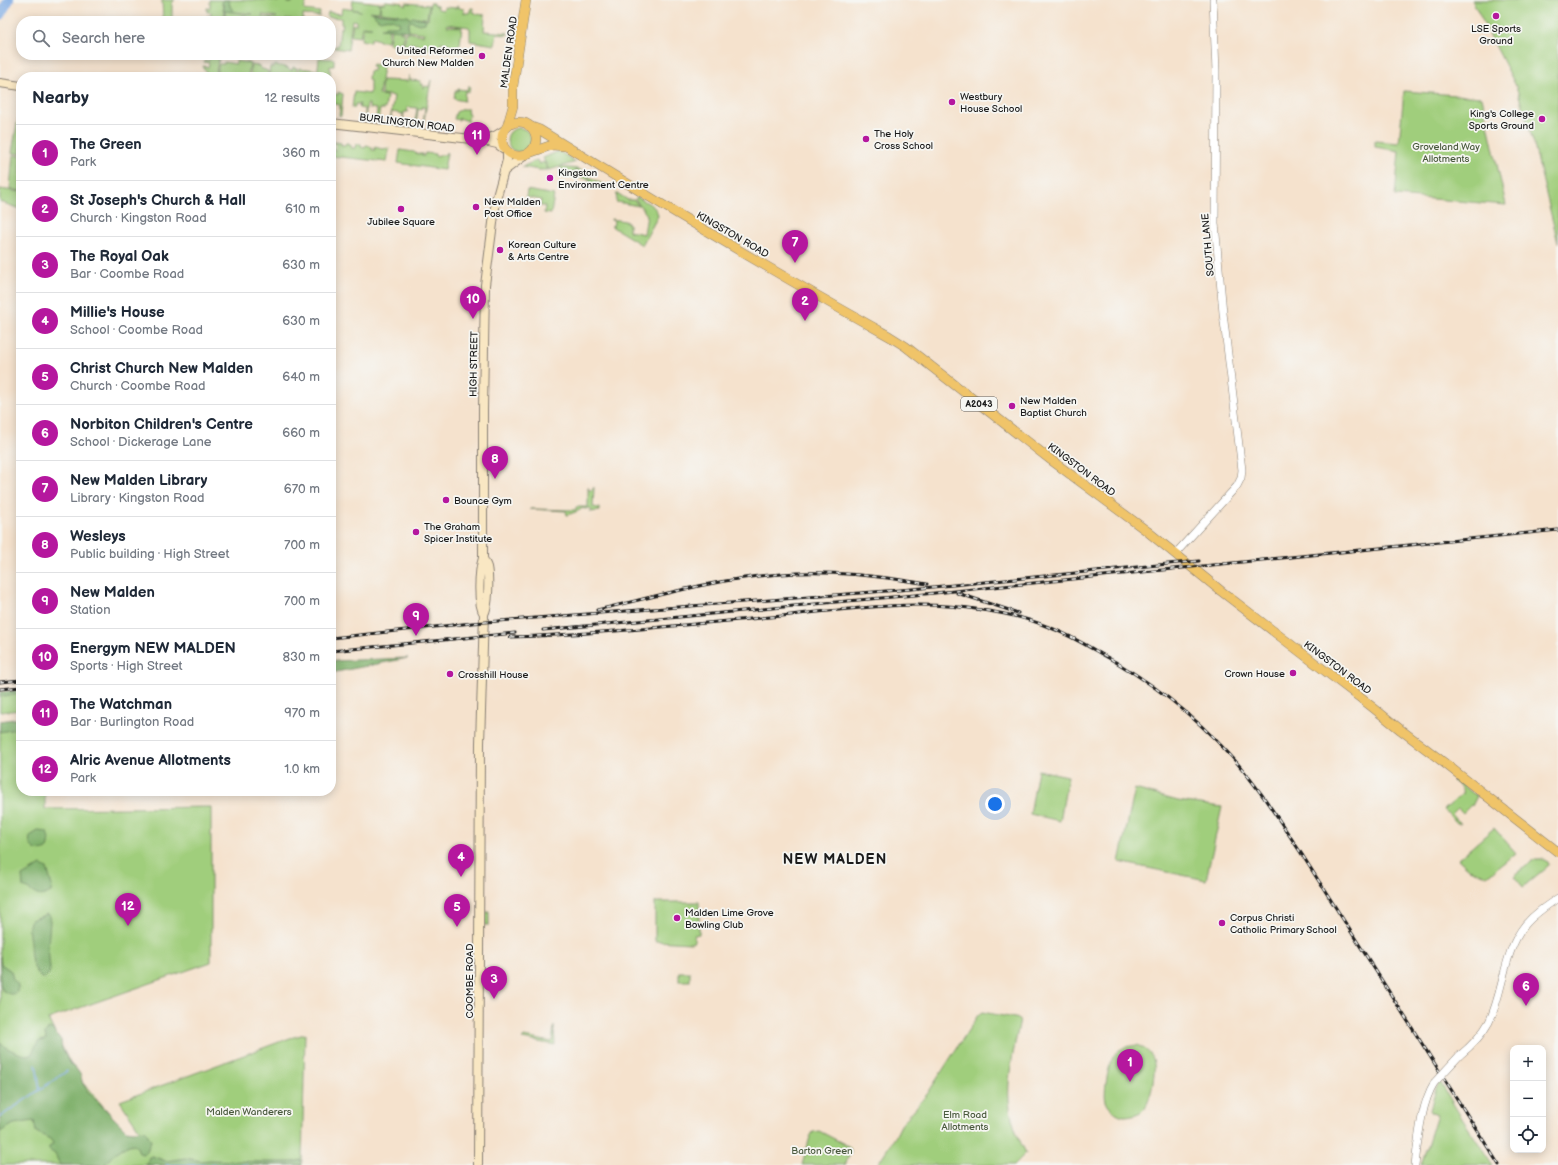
<!DOCTYPE html>
<meta charset="utf-8">
<style>
body{margin:0;font-family:"Balsamiq Sans",sans-serif;background:#f2f2f3;color:#1f2937}
.controls{position:absolute;right:12px;bottom:12px;display:grid;overflow:hidden;border-radius:8px;box-shadow:0 2px 10px #0003}
.controls button{width:36px;height:36px;display:grid;place-items:center;padding:0;border:0;border-bottom:1px solid #e0e1e3;background:#fff;color:#1f2937;font:20px sans-serif}
.you{position:absolute;left:995px;top:804px;width:14px;height:14px;margin:-10px;border:3px solid #fff;border-radius:50%;background:#1a73e8;box-shadow:0 0 0 6px #1a73e833}
.badge{display:grid;place-items:center;width:26px;height:26px;border-radius:50%;background:#b5179e;color:#fff;font-size:13px;font-weight:700}
.pin{position:absolute;translate:-50% -33px;filter:drop-shadow(0 1px 2px #0008)}
.pin::after{content:'';position:absolute;top:21px;width:14px;height:12px;background:inherit;clip-path:polygon(0 0,100% 0,50% 100%)}
.list{margin:0;padding:0;list-style:none}
h2{display:flex;justify-content:space-between;align-items:center;height:52px;margin:0;padding:0 16px;font-size:17px}
h2 small{font-size:13px;font-weight:400;color:#747a83}
.list li{display:grid;grid-template-columns:26px 1fr auto;gap:12px;align-items:center;box-sizing:border-box;height:56px;padding:0 16px;border-top:1px solid #e0e1e3}
.list b{display:block;font-size:15px;white-space:nowrap}
.list p{margin:0;font-size:13px;white-space:nowrap;color:#747a83}
.list em{font-size:13px;font-style:normal;color:#747a83}
.icon{flex:none;width:22px;height:22px;fill:none;stroke:currentColor;stroke-width:2;stroke-linecap:round;stroke-linejoin:round}
.map{position:relative;flex:none;width:1558px;height:1165px;overflow:hidden}
.search{position:absolute;background:#fff;box-shadow:0 2px 10px #0003;left:16px;top:16px;width:320px;height:44px;display:flex;align-items:center;gap:10px;box-sizing:border-box;padding:0 14px;border-radius:16px;color:#747a83;font-size:15px}
.panel{position:absolute;background:#fff;box-shadow:0 2px 10px #0003;left:16px;top:72px;width:320px;height:724px;border-radius:16px}
.map>svg:first-child{display:block}
</style>
<div class="map">
<svg width="1558" height="1165" viewBox="0 0 1558 1165">
<rect width="100%" height="100%" fill="#f6f6f2"/>
<filter id="ink" filterUnits="userSpaceOnUse"><feTurbulence type="fractalNoise" baseFrequency=".025" numOctaves="2"/><feDisplacementMap in="SourceGraphic" scale="8" xChannelSelector="R" yChannelSelector="G"/><feConvolveMatrix kernelMatrix="1 2 1 2 8 2 1 2 1" color-interpolation-filters="sRGB"/></filter>
<filter id="wash" filterUnits="userSpaceOnUse"><feTurbulence type="fractalNoise" baseFrequency=".012" numOctaves="4" result="noise"/><feDisplacementMap in="SourceGraphic" scale="16" xChannelSelector="R" yChannelSelector="G"/><feGaussianBlur stdDeviation="0.9" result="paint"/><feColorMatrix in="noise" values="0 0 0 0 0 0 0 0 0 0 0 0 0 0 0 0 0 1.4 0 .05"/><feComposite in="paint" operator="in"/></filter>
<g filter="url(#wash)">
<rect width="100%" height="100%" fill="#f5e2cd"/>
<g fill="#a0ce7c" stroke="#5e754c">
<polygon points="162,0 175,0 172,3 172,21 163,21"/>
<polygon points="210,0 221,0 226,21 205,21 205,18 207,18 207,16 211,16 211,12 207,12 207,8 210,8"/>
<polygon points="222,0 269,0 278,2 278,0 292,0 292,2 287,3 292,3 293,0 307,0 304,10 320,12 319,16 303,15 303,20 301,20 301,21 291,21 291,19 286,19 285,20 290,21 271,21 272,18 276,18 277,17 262,15 262,17 271,18 270,21 243,21 244,14 253,14 234,12 243,14 242,21 227,21"/>
<polygon points="353,0 380,3 379,12 370,11 370,12 397,15 398,14 380,12 381,3 385,3 385,1 403,3 403,5 406,6 406,3 429,5 427,18 416,17 428,19 430,3 433,3 433,5 437,6 438,9 444,10 444,7 456,8 457,6 459,6 459,8 464,9 464,13 469,13 471,8 473,8 473,12 475,12 476,14 485,15 484,31 508,33 507,35 497,34 495,45 470,41 470,29 469,27 447,24 447,26 462,27 460,45 457,45 455,50 450,49 450,44 441,42 440,48 430,47 430,49 422,48 422,45 418,45 417,47 417,44 409,43 408,46 404,46 406,32 423,35 424,33 401,30 400,32 404,32 403,43 399,42 398,45 389,44 391,29 381,28 389,30 388,41 379,41 379,40 371,38 370,42 361,40 363,27 372,27 362,26 360,37 351,36 353,24 356,25 356,21 352,20 348,50 334,48 335,46 338,46 340,28 342,28 343,24 341,24 341,18 327,17 328,12 341,14 342,8 361,11 352,9"/>
<polygon points="1472,0 1558,0 1558,243 1533,141 1516,86"/>
<polygon points="209,55 220,55 214,77 201,75 202,73 205,74 206,70 203,69 203,66 208,67 209,63 204,62 205,60 209,61"/>
<polygon points="319,58 334,59 334,66 330,66 330,77 317,77"/>
<polygon points="236,61 250,63 248,77 215,77 219,64 224,64 224,62 236,64"/>
<polygon points="372,64 383,66 379,95 387,96 385,109 380,109 378,120 376,120 377,109 369,108 369,104 367,104 365,118 365,109 359,108 360,104 355,104 355,108 352,108 354,92 370,94 370,80 368,79 369,71 373,71 374,67 371,66"/>
<polygon points="251,65 260,66 260,68 268,71 268,77 250,77"/>
<polygon points="275,65 285,67 286,68 288,67 288,69 292,70 293,67 297,68 296,77 269,77 270,67 274,67"/>
<polygon points="299,68 316,70 316,77 298,77"/>
<polygon points="409,75 410,80 421,81 420,84 423,84 423,88 426,86 429,87 431,80 423,126 425,107 422,107 421,110 418,109 416,125 415,125 417,108 407,107 408,112 404,112 403,123 403,114 392,112 390,121 394,96 381,94 382,80 408,81"/>
<polygon points="468,86 470,86 469,92 465,91 464,101 454,99 455,91 458,91 458,89 467,90"/>
<polygon points="331,89 333,89 334,94 338,95 338,92 343,94 341,116 339,116 340,105 331,103"/>
<polygon points="1404,91 1482,97 1506,205 1395,196 1399,151 1375,147 1375,141 1399,143"/>
<polygon points="463,109 468,109 467,113 469,114 468,121 459,118 459,120 454,119 456,112"/>
<polygon points="18,118 21,119 21,154 12,153"/>
<circle cx="519" cy="140" r="12"/>
<polygon points="332,141 334,141 333,150 335,151 336,142 341,143 341,145 345,145 346,143 348,143 348,144 351,145 351,148 355,148 356,144 361,144 361,147 365,148 366,145 370,146 370,147 372,147 372,150 375,150 375,147 382,149 389,148 387,162 331,156 331,142"/>
<polygon points="400,150 414,152 417,154 423,154 422,156 424,156 425,153 435,154 435,156 438,157 438,155 445,155 446,152 447,153 444,170 398,163"/>
<polygon points="557,152 560,152 576,162 549,170 543,158"/>
<polygon points="13,155 21,156 21,191 10,189"/>
<polygon points="537,160 539,164 544,162 548,170 539,170 522,167"/>
<polygon points="561,167 578,169 569,175 560,173"/>
<polygon points="579,169 589,176 588,179 570,175"/>
<polygon points="590,177 602,184 602,187 601,188 592,186 592,183 589,182"/>
<polygon points="0,189 21,192 21,209 0,202"/>
<polygon points="527,190 554,195 551,214 544,213 545,206 540,206 541,200 526,197"/>
<polygon points="617,193 628,200 634,200 639,206 616,202"/>
<path d="M637,197C645,202 658,206 658,216L642,245L611,226H613L614,221L611,220V219L625,221L629,224V231L644,234L647,215L635,199Z"/>
<path d="M588,487L589,490H592L594,487L593,507L599,508V511L590,512L592,509L591,508L584,509L583,508C578,512 572,513 567,515L566,511L530,509L576,510V507H588Z"/>
<polygon points="21,694 21,710 0,712 0,698 3,696"/>
<polygon points="21,721 21,791 45,791 45,809 211,807 211,962 48,1019 76,1075 133,1140 142,1134 120,1101 290,1038 305,1034 302,1165 0,1165 0,723"/>
<polygon points="1038,770 1068,776 1060,821 1030,814"/>
<path d="M1455,780L1477,796L1472,806L1471,805L1463,813L1458,808L1452,814L1460,824L1457,823L1444,810L1462,794C1464,787 1457,784 1453,781Z"/>
<polygon points="1135,789 1178,801 1222,807 1206,880 1119,862"/>
<polygon points="1494,828 1516,853 1487,876 1469,869 1458,859"/>
<polygon points="1535,859 1542,859 1548,862 1549,865 1523,887 1514,876"/>
<polygon points="655,902 699,902 699,934 694,935 694,942 691,943 655,941"/>
<polygon points="485,912 489,912 489,925 484,925"/>
<rect x="679" y="972" width="11" height="9"/>
<path d="M982,1012L1020,1019C1010,1072 998,1102 1026,1153L1014,1165H877L895,1137L901,1125L928,1093L978,1015Z"/>
<polygon points="554,1026 555,1045 522,1039 524,1037 552,1042"/>
<path d="M1137,1045C1143,1048 1151,1052 1153,1059C1157,1069 1151,1101 1144,1109C1140,1114 1130,1116 1124,1116C1117,1115 1108,1108 1106,1101C1103,1092 1109,1061 1115,1054C1120,1047 1130,1046 1137,1045Z"/>
<polygon points="1440,1082 1463,1120 1493,1165 1421,1165 1437,1115 1432,1113 1430,1110 1436,1089"/>
<polygon points="819,1131 850,1147 851,1152 845,1165 802,1165 810,1137 813,1132"/>
</g>
<g fill="#80b16c" stroke="#4e6644">
<polygon points="222,0 229,0 230,6 234,12 224,11"/>
<path d="M373,13L408,16L409,19L413,17L426,19L425,23L419,24L410,21L408,25L409,31L383,28L385,26H399L400,23C397,22 394,20 391,19C380,17 382,25 373,13Z"/>
<polygon points="408,658 331,673 331,661"/>
<polygon points="21,690 21,694 3,696 0,698 0,692"/>
<polygon points="21,718 21,728 0,732 0,721"/>
<path d="M38,831L47,832L49,840L47,849C37,854 27,847 30,836Z"/>
<path d="M41,865L47,868L52,886L51,892C36,900 37,893 23,887L22,876Z"/>
<path d="M47,914L49,916L50,921L48,946L50,969L49,974L44,978H41C30,964 31,959 30,942C29,935 27,927 31,920Z"/>
<path d="M0,956L1,964L11,971L13,979L18,985V991C13,996 9,994 3,991L0,984Z"/>
<path d="M49,1028L52,1029L61,1040L62,1048L69,1063L75,1067L80,1074L83,1084L88,1092L126,1130L134,1131L144,1130L147,1133L151,1141L147,1151L143,1154L139,1153L137,1147L133,1144C123,1146 110,1156 105,1165H60L55,1154L49,1150V1147L52,1145L53,1143L50,1139L36,1132L34,1121L14,1124L0,1132V1043C6,1049 23,1056 31,1055L38,1042L46,1039L45,1034Z"/>
<polygon points="152,1156 166,1161 185,1158 201,1161 210,1160 263,1162 293,1162 301,1160 302,1165 146,1165 149,1157"/>
</g>
<g fill="none" stroke-linecap="round" stroke-linejoin="round">
<g stroke="#7aa9e4" stroke-width="1.5">
<polyline points="36,1064 40,1090"/>
<polyline points="0,1117 67,1071"/>
<polyline points="166,1165 247,1165"/>
</g>
<polyline stroke="#7aa9e4" stroke-width="10" points="0,15 9,0"/>
</g>
</g>
<g filter="url(#ink)">
<g fill="none" stroke-linecap="round" stroke-linejoin="round">
<defs>
<g id="tertiary">
<polyline points="1175,554 1237,486 1241,478 1242,470 1223,313 1215,223 1216,71 1213,0"/>
<path d="M1459,1056C1470,1047 1482,1035 1489,1022C1504,991 1503,952 1525,925C1534,914 1546,906 1558,898"/>
<path d="M1415,1165C1418,1141 1421,1104 1434,1083"/>
</g>
<g id="secondary">
<polyline points="0,83 21,86"/>
<polyline points="331,123 480,140 497,144 504,149"/>
<polyline points="482,140 495,136 503,131"/>
<polyline points="504,171 524,156"/>
<path d="M484,614C477,604 479,570 483,558V410L485,285L496,200L507,160V152"/>
<path d="M478,1165L480,743L484,614C489,606 489,577 487,567C486,564 484,561 483,558"/>
</g>
<g id="primary">
<circle cx="519" cy="139" r="17"/>
<path d="M529,126L540,130C655,201 771,271 889,336L905,346L1051,460L1147,531L1221,591L1371,706L1401,730L1438,758L1558,852"/>
<polyline points="507,127 513,106 513,86 526,0"/>
<polyline points="529,153 552,145 564,146"/>
</g>
</defs>
<use href="#tertiary" stroke="#887f74" stroke-width="8"/>
<use href="#secondary" stroke="#887f74" stroke-width="10"/>
<use href="#primary" stroke="#887f74" stroke-width="10"/>
<use href="#tertiary" stroke="#fff" stroke-width="7"/>
<use href="#secondary" stroke="#f9e7c3" stroke-width="8"/>
<use href="#primary" stroke="#f0c469" stroke-width="9"/>
<defs>
<g id="rail">
<polyline points="957,593 1018,613"/>
<path d="M597,610C657,596 720,578 782,574C831,570 878,576 927,584"/>
<polyline points="543,630 836,602 915,595 1558,530"/>
<path d="M510,637C601,634 691,624 782,616C847,609 916,599 982,610C1003,613 1026,618 1046,626C1065,633 1081,642 1098,652C1148,679 1193,714 1231,756C1258,786 1279,820 1301,853L1499,1165"/>
<polyline points="331,638 472,623 912,589 1199,561"/>
<polyline points="331,651 515,633"/>
<polyline points="0,682 21,680"/>
<polyline points="0,689 21,687"/>
</g>
</defs>
<use href="#rail" stroke="#1c1c1c" stroke-width="3"/>
<use href="#rail" stroke="#f6f6f2" stroke-width="1.5" stroke-dasharray="4.5" stroke-linecap="butt"/>
<defs>
<polyline id="tertiary-bridge" points="1434,1083 1459,1056"/>
</defs>
<use href="#tertiary-bridge" stroke="#887f74" stroke-width="8" stroke-linecap="butt"/>
<use href="#tertiary-bridge" stroke="#fff" stroke-width="7"/>
</g>
</g>
<g fill="#b5179e" stroke="#f6f6f2" stroke-width="1.5">
<circle cx="1496" cy="16" r="4"/>
<circle cx="482" cy="56" r="4"/>
<circle cx="952" cy="102" r="4"/>
<circle cx="1542" cy="119" r="4"/>
<circle cx="866" cy="139" r="4"/>
<circle cx="550" cy="178" r="4"/>
<circle cx="476" cy="207" r="4"/>
<circle cx="401" cy="209" r="4"/>
<circle cx="500" cy="250" r="4"/>
<circle cx="1012" cy="406" r="4"/>
<circle cx="446" cy="500" r="4"/>
<circle cx="416" cy="532" r="4"/>
<circle cx="1293" cy="673" r="4"/>
<circle cx="450" cy="674" r="4"/>
<circle cx="677" cy="918" r="4"/>
<circle cx="1222" cy="923" r="4"/>
</g>
<g text-anchor="middle" stroke-width="3.5" stroke-linejoin="round" paint-order="stroke">
<rect fill="#f6f6f2" stroke="#5d5d5c" stroke-width="1" x="961" y="397" width="36" height="14" rx="3"/>
<g font-size="9" font-weight="bold" fill="#1c1c1c">
<text x="979" y="407">A2043</text>
</g>
<g font-size="10" fill="#1c1c1c" stroke="#f6f6f2" text-anchor="start">
<text x="1496" y="32" text-anchor="middle">LSE Sports<tspan x="1496" dy="12">Ground</tspan></text>
<text x="474" y="54" text-anchor="end">United Reformed<tspan x="474" dy="12">Church New Malden</tspan></text>
<text x="960" y="100">Westbury<tspan x="960" dy="12">House School</tspan></text>
<text x="1534" y="117" text-anchor="end">King's College<tspan x="1534" dy="12">Sports Ground</tspan></text>
<text x="874" y="137">The Holy<tspan x="874" dy="12">Cross School</tspan></text>
<text x="558" y="176">Kingston<tspan x="558" dy="12">Environment Centre</tspan></text>
<text x="484" y="205">New Malden<tspan x="484" dy="12">Post Office</tspan></text>
<text x="401" y="225" text-anchor="middle">Jubilee Square</text>
<text x="508" y="248">Korean Culture<tspan x="508" dy="12">&amp; Arts Centre</tspan></text>
<text x="1020" y="404">New Malden<tspan x="1020" dy="12">Baptist Church</tspan></text>
<text x="454" y="504">Bounce Gym</text>
<text x="424" y="530">The Graham<tspan x="424" dy="12">Spicer Institute</tspan></text>
<text x="1285" y="677" text-anchor="end">Crown House</text>
<text x="458" y="678">Crosshill House</text>
<text x="685" y="916">Malden Lime Grove<tspan x="685" dy="12">Bowling Club</tspan></text>
<text x="1230" y="921">Corpus Christi<tspan x="1230" dy="12">Catholic Primary School</tspan></text>
</g>
<g font-size="10" fill="#1c1c1c" stroke="#f6f6f2">
<text transform="translate(508 52) rotate(-82)" y="4">MALDEN ROAD</text>
<text transform="translate(407 122) rotate(7)" y="4">BURLINGTON ROAD</text>
<text transform="translate(733 234) rotate(30)" y="4">KINGSTON ROAD</text>
<text transform="translate(1207 245) rotate(-95)" y="4">SOUTH LANE</text>
<text transform="translate(473 364) rotate(-89)" y="4">HIGH STREET</text>
<text transform="translate(1082 469) rotate(37)" y="4">KINGSTON ROAD</text>
<text transform="translate(1338 667) rotate(37)" y="4">KINGSTON ROAD</text>
<text transform="translate(469 981) rotate(-90)" y="4">COOMBE ROAD</text>
</g>
<g font-size="10" fill="#4a5a3e" stroke="#f6f6f2">
<text x="1446" y="150">Groveland Way<tspan x="1446" dy="12">Allotments</tspan></text>
<text x="249" y="1115">Malden Wanderers</text>
<text x="965" y="1118">Elm Road<tspan x="965" dy="12">Allotments</tspan></text>
<text x="822" y="1154">Barton Green</text>
</g>
<g font-size="14" font-weight="bold" letter-spacing="1" fill="#1c1c1c" stroke="#f6f6f2">
<text x="835" y="864">NEW MALDEN</text>
</g>
</g>
</svg>
<div class="controls">
<button>+</button>
<button>−</button>
<button><svg class="icon" aria-label="locate" viewBox="0 0 24 24"><circle cx="12" cy="12" r="6"/><path d="M12 2v4M12 18v4M2 12h4M18 12h4"/></svg></button>
</div>
<div class="you"></div>
<div class="pin badge" style="left:1130px;top:1082px">1</div>
<div class="pin badge" style="left:805px;top:321px">2</div>
<div class="pin badge" style="left:494px;top:999px">3</div>
<div class="pin badge" style="left:461px;top:877px">4</div>
<div class="pin badge" style="left:457px;top:927px">5</div>
<div class="pin badge" style="left:1526px;top:1006px">6</div>
<div class="pin badge" style="left:795px;top:263px">7</div>
<div class="pin badge" style="left:495px;top:479px">8</div>
<div class="pin badge" style="left:416px;top:636px">9</div>
<div class="pin badge" style="left:473px;top:319px">10</div>
<div class="pin badge" style="left:477px;top:155px">11</div>
<div class="pin badge" style="left:128px;top:926px">12</div>
<div class="search"><svg class="icon" aria-label="search" viewBox="0 0 24 24"><circle cx="10" cy="10" r="6"/><path d="M15 15l6 6"/></svg>Search here</div>
<section class="panel">
<h2>Nearby<small>12 results</small></h2>
<ul class="list">
<li><span class="badge">1</span><div><b>The Green</b><p>Park</p></div><em>360 m</em></li>
<li><span class="badge">2</span><div><b>St Joseph's Church &amp; Hall</b><p>Church · Kingston Road</p></div><em>610 m</em></li>
<li><span class="badge">3</span><div><b>The Royal Oak</b><p>Bar · Coombe Road</p></div><em>630 m</em></li>
<li><span class="badge">4</span><div><b>Millie's House</b><p>School · Coombe Road</p></div><em>630 m</em></li>
<li><span class="badge">5</span><div><b>Christ Church New Malden</b><p>Church · Coombe Road</p></div><em>640 m</em></li>
<li><span class="badge">6</span><div><b>Norbiton Children's Centre</b><p>School · Dickerage Lane</p></div><em>660 m</em></li>
<li><span class="badge">7</span><div><b>New Malden Library</b><p>Library · Kingston Road</p></div><em>670 m</em></li>
<li><span class="badge">8</span><div><b>Wesleys</b><p>Public building · High Street</p></div><em>700 m</em></li>
<li><span class="badge">9</span><div><b>New Malden</b><p>Station</p></div><em>700 m</em></li>
<li><span class="badge">10</span><div><b>Energym NEW MALDEN</b><p>Sports · High Street</p></div><em>830 m</em></li>
<li><span class="badge">11</span><div><b>The Watchman</b><p>Bar · Burlington Road</p></div><em>970 m</em></li>
<li><span class="badge">12</span><div><b>Alric Avenue Allotments</b><p>Park</p></div><em>1.0 km</em></li>
</ul>
</section>
</div>
